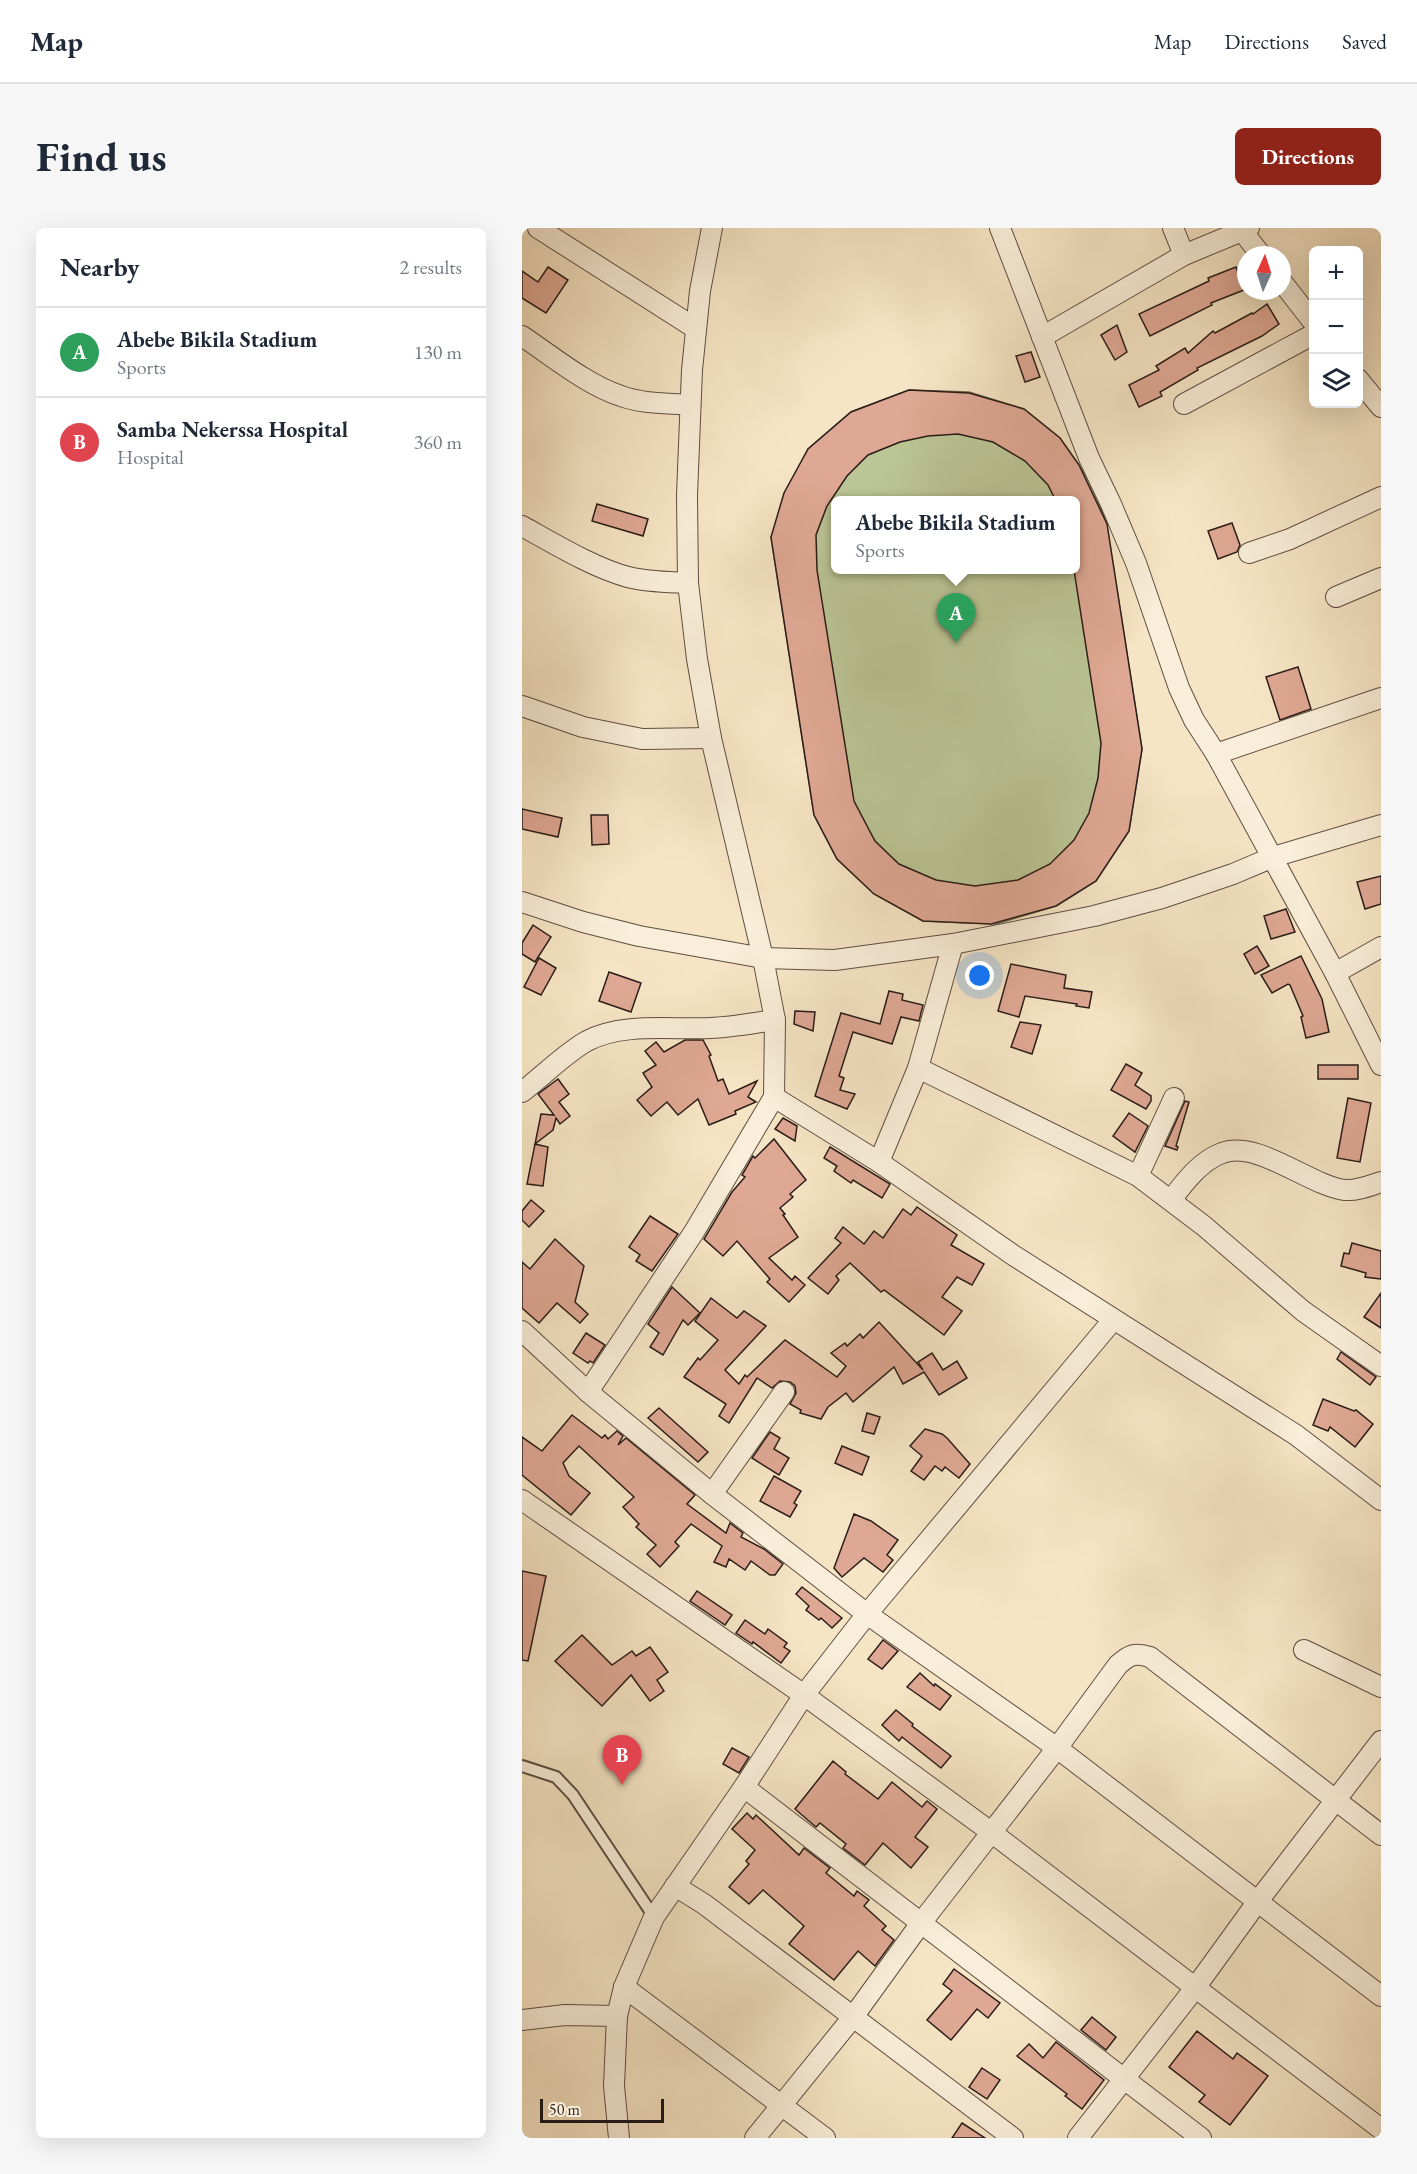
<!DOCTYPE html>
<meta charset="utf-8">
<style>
body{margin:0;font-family:"EB Garamond",serif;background:#f6f6f7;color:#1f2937}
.controls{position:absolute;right:18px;top:18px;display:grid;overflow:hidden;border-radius:9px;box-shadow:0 6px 24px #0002}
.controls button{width:54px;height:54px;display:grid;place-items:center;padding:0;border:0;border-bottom:2px solid #e0e1e3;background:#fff;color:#1f2937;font:30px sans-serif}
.compass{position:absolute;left:715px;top:18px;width:54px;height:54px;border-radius:50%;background:#fff;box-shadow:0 6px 24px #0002;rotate:3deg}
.scale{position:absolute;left:18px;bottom:15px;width:124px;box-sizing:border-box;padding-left:6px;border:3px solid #2a1c17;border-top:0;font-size:16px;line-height:21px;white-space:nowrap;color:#2a1c17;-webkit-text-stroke:4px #f9eed9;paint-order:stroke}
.you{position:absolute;left:458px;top:748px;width:21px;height:21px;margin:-15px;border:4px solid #fff;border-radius:50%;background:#1a73e8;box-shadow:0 0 0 9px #1a73e833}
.badge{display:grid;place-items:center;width:39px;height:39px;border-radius:50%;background:#8f2418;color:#fff;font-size:20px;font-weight:700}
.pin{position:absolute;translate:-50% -50px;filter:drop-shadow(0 2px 3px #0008)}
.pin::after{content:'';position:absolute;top:32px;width:21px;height:18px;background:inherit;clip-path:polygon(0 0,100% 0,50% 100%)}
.popup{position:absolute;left:309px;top:268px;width:249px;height:78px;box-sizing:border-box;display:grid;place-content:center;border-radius:9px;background:#fff;filter:drop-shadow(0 2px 4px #0005);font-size:20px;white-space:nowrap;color:#747a83}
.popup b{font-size:22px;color:#1f2937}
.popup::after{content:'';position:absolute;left:50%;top:100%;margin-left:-12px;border:12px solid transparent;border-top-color:#fff}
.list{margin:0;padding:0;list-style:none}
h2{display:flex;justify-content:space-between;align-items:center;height:78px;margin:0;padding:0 24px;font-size:26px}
h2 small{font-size:20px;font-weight:400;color:#747a83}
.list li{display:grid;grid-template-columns:39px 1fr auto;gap:18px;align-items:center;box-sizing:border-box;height:90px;padding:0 24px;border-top:2px solid #e0e1e3}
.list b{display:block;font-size:22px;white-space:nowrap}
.list p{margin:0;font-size:20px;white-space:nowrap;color:#747a83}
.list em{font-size:20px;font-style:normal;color:#747a83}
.icon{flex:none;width:33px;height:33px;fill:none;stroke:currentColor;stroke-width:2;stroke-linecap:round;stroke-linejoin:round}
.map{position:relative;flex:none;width:859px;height:1910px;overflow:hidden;border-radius:9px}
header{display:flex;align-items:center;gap:36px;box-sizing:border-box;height:84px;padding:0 30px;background:#fff;border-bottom:2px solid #e0e1e3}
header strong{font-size:28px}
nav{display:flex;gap:33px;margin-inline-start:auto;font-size:21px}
.intro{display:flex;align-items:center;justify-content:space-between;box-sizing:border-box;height:144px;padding:0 36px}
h1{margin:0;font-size:42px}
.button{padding:15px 27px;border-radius:9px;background:#8f2418;color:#fff;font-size:21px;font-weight:700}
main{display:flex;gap:36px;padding:0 36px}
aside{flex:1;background:#fff;border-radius:9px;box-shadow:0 6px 24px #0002}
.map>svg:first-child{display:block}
</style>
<header>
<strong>Map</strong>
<nav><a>Map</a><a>Directions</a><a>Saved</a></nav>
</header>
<div class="intro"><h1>Find us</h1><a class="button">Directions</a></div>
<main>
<aside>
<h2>Nearby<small>2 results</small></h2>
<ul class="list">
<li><span class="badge" style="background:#2e9e5b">A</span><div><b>Abebe Bikila Stadium</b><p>Sports</p></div><em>130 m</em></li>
<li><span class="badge" style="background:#e0444e">B</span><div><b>Samba Nekerssa Hospital</b><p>Hospital</p></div><em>360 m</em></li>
</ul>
</aside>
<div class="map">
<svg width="859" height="1910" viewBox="0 0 859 1910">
<rect width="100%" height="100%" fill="#f6e5c5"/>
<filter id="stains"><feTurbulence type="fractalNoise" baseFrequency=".00333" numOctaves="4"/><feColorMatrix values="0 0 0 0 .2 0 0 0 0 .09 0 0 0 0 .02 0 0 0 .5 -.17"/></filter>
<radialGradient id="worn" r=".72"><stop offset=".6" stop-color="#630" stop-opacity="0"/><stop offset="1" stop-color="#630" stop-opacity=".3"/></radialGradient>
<path fill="#bbc595" stroke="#727056" stroke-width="1.5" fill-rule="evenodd" d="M387,162L447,164L502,181L538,210L567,252L584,292L620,521L607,603L574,653L534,678L474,696L401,693L352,666L315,631L292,587L249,309L286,221L329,184ZM314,272H554V342H314Z"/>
<g fill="#dfa894" stroke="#2a1c17" stroke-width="1.5" fill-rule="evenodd">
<polygon points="26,39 46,52 24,85 0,70 0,43 16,54"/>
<polygon points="714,39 722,62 689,75 690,77 628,108 617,86 687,53 686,50"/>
<polygon points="745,76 757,96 740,108 675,140 676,142 638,164 640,168 617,179 607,157 637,142 634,138 663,120 666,125 691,103 693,105 730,85 731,86"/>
<polygon points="595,97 605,124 593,132 579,107"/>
<polygon points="509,124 518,149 503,154 494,128"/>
<path d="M387,162L447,165L502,181L538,210L557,237L585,296L620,521L607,603L574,653L534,678L469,696L401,693L352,666L315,631L292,587L249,309L262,265L286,221L329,184ZM436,206L471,214L503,233L526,257L534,273H554V342H552L579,515L576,550L567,585L552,612L528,636L496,652L453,658L414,652L377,636L353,613L332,573L295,342L294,307L305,278L325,248L346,227L378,214L406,208Z"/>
<polygon points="75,276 126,291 121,308 70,293"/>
<polygon points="710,295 718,317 715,324 696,331 686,303"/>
<polygon points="776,439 789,481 758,492 744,449"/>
<polygon points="0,581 40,590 36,609 0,601"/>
<polygon points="69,587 86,587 87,616 70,617"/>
<polygon points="859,648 859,676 843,681 835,654"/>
<polygon points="764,681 773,704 749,711 742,688"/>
<polygon points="11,697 29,709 13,734 0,726 0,715"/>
<polygon points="735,718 747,738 733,746 722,726"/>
<polygon points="779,728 800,771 807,804 784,810 779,789 781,788 768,757 766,756 750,765 739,747"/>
<polygon points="17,730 34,740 19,767 2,759"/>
<polygon points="489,736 544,747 542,760 570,764 567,780 554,778 555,776 503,768 497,789 476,783"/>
<polygon points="87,744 119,755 109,784 77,773"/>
<polygon points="367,763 381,766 380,772 401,777 397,793 379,789 370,816 331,804 317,848 322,850 318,862 333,866 325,881 293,868 319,785 358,796"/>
<polygon points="273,783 293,784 291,803 272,796"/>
<polygon points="498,794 519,797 510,826 489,819"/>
<polygon points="163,812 181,812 189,827 187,828 196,853 201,851 207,866 235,853 226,869 234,874 213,883 214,886 187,897 176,871 156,887 145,874 129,888 115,872 130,859 121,845 134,837 123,823 134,814 142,824"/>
<polygon points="604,836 620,845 613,857 629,868 629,873 624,881 589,862"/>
<rect x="796" y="837" width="40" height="14"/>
<polygon points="36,851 47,866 37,874 48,888 38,896 34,890 31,902 13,916 26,919 21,958 5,956 19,886 32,887 16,866"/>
<polygon points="826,870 849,875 838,934 815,930"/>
<polygon points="663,873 667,874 654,918 656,919 655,922 643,918"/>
<polygon points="607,885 626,898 613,924 591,908"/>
<polygon points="261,890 275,898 273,913 253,901"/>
<polygon points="252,911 284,952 268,966 271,969 258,980 263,986 261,987 276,1009 247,1030 270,1052 273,1048 283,1057 267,1074 245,1054 248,1051 215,1013 201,1028 182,1011 210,964 223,949 220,947 231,928 233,930"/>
<polygon points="308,919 368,956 360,970 331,952 329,955 312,943 315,938 302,930"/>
<polygon points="9,972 22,983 7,999 0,992 0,983"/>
<polygon points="395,979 435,1007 429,1017 462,1036 450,1057 435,1049 420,1069 440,1083 422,1107 362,1062 359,1064 328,1035 314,1048 317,1052 306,1066 286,1050 319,1015 313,1010 321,999 342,1016 352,1003 361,1010 381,981 389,987"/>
<polygon points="128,988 156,1006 130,1043 114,1033 118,1027 107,1019"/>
<polygon points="33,1011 62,1038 53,1074 66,1086 58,1095 35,1075 17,1095 0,1080 0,1034 8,1041"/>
<polygon points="830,1015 859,1023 859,1051 843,1049 844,1045 819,1038 822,1025 827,1026"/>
<polygon points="150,1059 178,1085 166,1097 161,1092 141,1127 128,1119 137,1105 126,1096"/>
<polygon points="859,1065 859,1100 842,1089"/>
<polygon points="189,1070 215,1090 222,1083 244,1098 203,1142 217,1156 223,1147 225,1149 263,1112 315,1149 324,1138 309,1125 323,1115 325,1118 338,1106 341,1110 357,1094 401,1142 396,1134 410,1125 421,1142 435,1133 445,1150 417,1167 402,1144 381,1156 372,1139 331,1174 324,1165 306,1179 299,1191 278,1185 279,1182 268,1176 274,1165 273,1158 268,1154 258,1153 250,1160 235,1150 207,1195 197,1188 204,1176 162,1149 176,1130 178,1132 196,1112 173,1093"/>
<polygon points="64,1105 83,1117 71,1135 68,1133 66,1135 51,1125"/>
<polygon points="819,1124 854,1149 848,1157 815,1131"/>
<polygon points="801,1171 832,1183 834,1182 851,1196 833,1219 808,1199 806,1203 791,1197"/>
<polygon points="137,1180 186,1224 176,1234 126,1190"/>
<polygon points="345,1185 358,1189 352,1206 340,1203"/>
<polygon points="50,1187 80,1210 83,1207 86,1211 95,1203 101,1208 96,1217 104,1210 173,1267 165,1276 204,1305 208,1295 221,1305 219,1309 242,1321 261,1336 253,1347 248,1347 229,1333 223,1342 207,1331 204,1339 192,1334 200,1318 169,1296 153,1314 157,1318 138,1339 125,1326 134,1317 114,1299 117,1296 101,1279 112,1269 57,1218 41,1235 47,1248 68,1265 49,1287 0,1247 0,1209 20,1223"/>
<polygon points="403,1201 420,1206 425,1210 448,1236 437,1250 423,1239 420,1243 413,1238 402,1252 389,1243 400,1228 388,1218"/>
<polygon points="248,1204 258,1210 252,1221 267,1230 257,1247 230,1230"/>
<polygon points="320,1218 347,1229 340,1247 313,1235"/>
<polygon points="252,1248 279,1263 272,1275 275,1277 268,1289 238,1273"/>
<polygon points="332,1286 349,1293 376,1312 365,1327 371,1332 361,1344 342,1330 320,1349 312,1340"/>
<polygon points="0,1343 24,1348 6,1433 0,1432"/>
<polygon points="280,1359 320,1390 310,1400 299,1390 297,1392 284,1382 287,1378 274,1366"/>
<polygon points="175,1363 210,1387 203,1397 168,1373"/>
<polygon points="223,1392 243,1406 246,1401 265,1415 262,1419 268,1423 259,1435 231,1414 230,1416 214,1405"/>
<polygon points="60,1407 90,1437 110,1423 114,1428 128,1419 146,1444 135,1452 142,1463 128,1473 109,1447 80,1478 33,1433"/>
<polygon points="361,1412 376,1423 360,1441 346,1431"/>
<polygon points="398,1445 412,1458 413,1456 429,1468 418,1482 385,1459"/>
<polygon points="374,1482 391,1496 390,1498 429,1528 419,1540 380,1509 377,1513 360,1497"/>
<polygon points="210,1520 227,1529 217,1545 201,1536"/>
<polygon points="311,1533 324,1544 323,1546 356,1571 370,1554 400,1579 405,1573 415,1581 393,1609 406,1619 389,1640 361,1615 343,1637 321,1620 324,1616 298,1595 294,1599 273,1581"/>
<polygon points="225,1585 231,1591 234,1587 277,1627 282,1620 308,1640 304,1645 332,1668 335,1663 347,1672 342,1678 364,1698 360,1702 372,1712 353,1738 336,1723 312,1752 267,1716 282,1698 241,1662 227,1676 207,1659 227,1636 224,1633 233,1622 210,1601"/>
<polygon points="432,1741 478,1775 466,1790 455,1781 429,1812 405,1792 430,1763 421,1756"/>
<polygon points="570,1789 594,1809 584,1822 559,1802"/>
<polygon points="675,1803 711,1831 715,1825 746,1848 708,1897 677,1874 683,1867 647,1839"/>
<polygon points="534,1814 582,1852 560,1881 543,1868 545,1866 495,1828 507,1816 521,1830"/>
<polygon points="460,1840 478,1852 465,1871 447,1859"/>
<polygon points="440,1895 463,1910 430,1910"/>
</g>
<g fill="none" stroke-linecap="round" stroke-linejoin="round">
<defs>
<polyline id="service" points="0,1538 34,1549 51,1567 132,1689"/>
<g id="minor">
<polyline points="16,0 173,100"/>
<polyline points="478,0 567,230 589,276 614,335 657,460 672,492 694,526 813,745 859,837"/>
<polyline points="651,0 662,27"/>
<polyline points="721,4 739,27"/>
<polyline points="760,54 792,95"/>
<path d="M0,108C30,128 65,157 99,168C121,176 145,175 168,177"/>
<polyline points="520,109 662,27 727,0"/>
<polyline points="836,151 859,179"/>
<polyline points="662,176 792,106"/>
<path d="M0,298C31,315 72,340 106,349C125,354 146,354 166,355"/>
<polyline points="727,325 768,311 859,269"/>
<polyline points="814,369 859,350"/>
<polyline points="0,478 61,499 120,511 189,510"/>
<polyline points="694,526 859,470"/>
<polyline points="0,674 61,694 117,708 241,730 313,732 431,716 572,688 640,670 711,646 751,629 859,597"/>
<polyline points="813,745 859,719"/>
<polyline points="396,840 616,948 682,998 781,1083 859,1138"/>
<path d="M0,864C21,848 42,826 65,813C101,794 150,802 188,800C210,799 231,795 253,792"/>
<polyline points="252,869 357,934 491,1027 774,1207 859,1272"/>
<polyline points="357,934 396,840 431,716"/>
<polyline points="616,948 652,870"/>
<path d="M649,972C662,955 678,933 700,925C735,911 788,958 823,962C835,963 847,958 859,954"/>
<polyline points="0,1103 66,1164 190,1266 345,1386 535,1520 859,1768"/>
<polyline points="66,1164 172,1004 252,869 253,792 241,730 189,510 175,431 166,355 165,267 170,142 178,63 190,0"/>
<polyline points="190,1266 262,1164"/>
<polyline points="0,1272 282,1467 469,1604 859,1901"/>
<polyline points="782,1422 859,1459"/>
<polyline points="222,1559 679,1910"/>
<polyline points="153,1658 182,1676 491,1910"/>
<polyline points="102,1759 303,1910"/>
<polyline points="0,1792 43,1787 95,1788"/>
<polyline points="97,1910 92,1858 95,1788 102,1759 132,1689 222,1559 282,1467 345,1386 591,1092"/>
<path d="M233,1910L331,1789L399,1695L535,1520L596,1437C607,1427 613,1424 628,1429L859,1607"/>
<polyline points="556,1910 673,1760 736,1673 859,1513"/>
</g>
</defs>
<use href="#service" stroke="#5d4e42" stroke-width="14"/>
<use href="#minor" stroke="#5d4e42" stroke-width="22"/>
<use href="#service" stroke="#f9eed9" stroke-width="10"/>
<use href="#minor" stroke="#f9eed9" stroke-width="20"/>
</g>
<rect width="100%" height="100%" filter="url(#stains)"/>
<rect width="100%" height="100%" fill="url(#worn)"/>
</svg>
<div class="controls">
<button>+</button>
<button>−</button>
<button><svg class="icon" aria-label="layers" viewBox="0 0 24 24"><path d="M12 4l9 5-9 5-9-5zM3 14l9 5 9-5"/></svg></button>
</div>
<svg class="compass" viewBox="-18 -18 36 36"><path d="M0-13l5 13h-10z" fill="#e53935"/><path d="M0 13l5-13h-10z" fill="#747a83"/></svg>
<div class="scale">50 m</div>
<div class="you"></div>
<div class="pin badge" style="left:434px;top:415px;background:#2e9e5b">A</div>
<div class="popup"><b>Abebe Bikila Stadium</b>Sports</div>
<div class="pin badge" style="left:100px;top:1557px;background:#e0444e">B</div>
</div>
</main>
